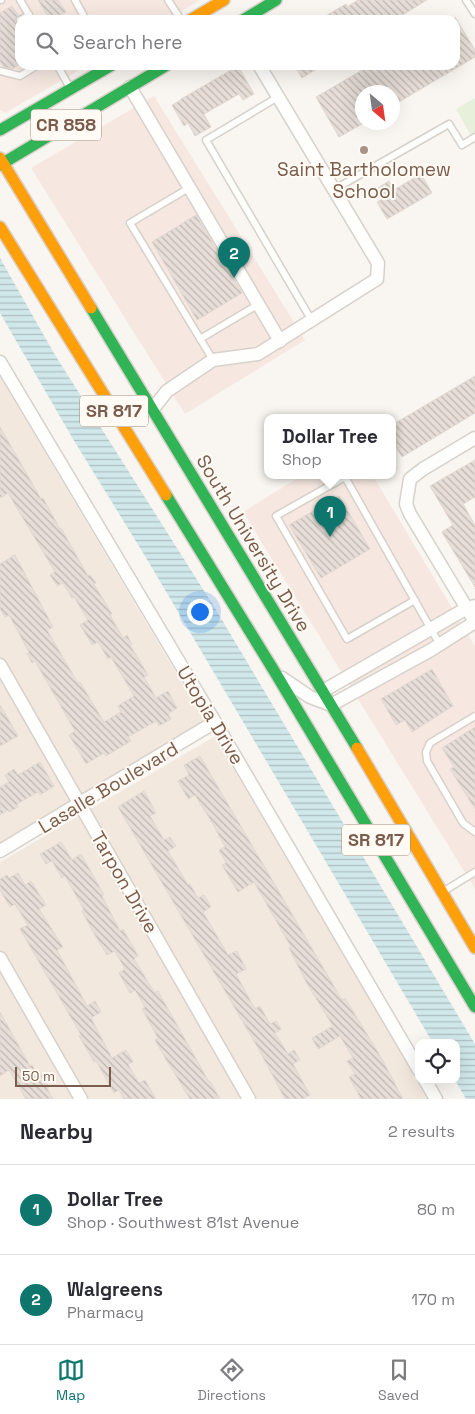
<!DOCTYPE html>
<meta charset="utf-8">
<style>
body{margin:0;font-family:"Space Grotesk",sans-serif;background:#f2f2f3;color:#2b2b33}
.controls{position:absolute;right:15px;bottom:15px;display:grid;overflow:hidden;border-radius:10px;box-shadow:0 5px 20px #0002}
.controls button{width:45px;height:45px;display:grid;place-items:center;padding:0;border:0;border-bottom:1px solid #e1e1e2;background:#fff;color:#2b2b33;font:25px sans-serif}
.compass{position:absolute;left:355px;top:85px;width:45px;height:45px;border-radius:50%;background:#fff;box-shadow:0 5px 20px #0002;rotate:151deg}
.scale{position:absolute;left:15px;bottom:12px;width:96px;box-sizing:border-box;padding-left:5px;border:2px solid #7a5c4d;border-top:0;font-size:14px;line-height:18px;white-space:nowrap;color:#7a5c4d;-webkit-text-stroke:4px #fffaf3;paint-order:stroke}
.you{position:absolute;left:199px;top:611px;width:18px;height:18px;margin:-12px;border:4px solid #fff;border-radius:50%;background:#1a73e8;box-shadow:0 0 0 8px #1a73e833}
.badge{display:grid;place-items:center;width:32px;height:32px;border-radius:50%;background:#0f766e;color:#fff;font-size:16px;font-weight:700}
.pin{position:absolute;translate:-50% -41px;filter:drop-shadow(0 1px 2px #0008)}
.pin::after{content:'';position:absolute;top:26px;width:18px;height:15px;background:inherit;clip-path:polygon(0 0,100% 0,50% 100%)}
.popup{position:absolute;left:264px;top:414px;width:132px;height:65px;box-sizing:border-box;display:grid;place-content:center;border-radius:10px;background:#fff;filter:drop-shadow(0 1px 4px #0005);font-size:16px;white-space:nowrap;color:#7c7c81}
.popup b{font-size:19px;color:#2b2b33}
.popup::after{content:'';position:absolute;left:50%;top:100%;margin-left:-10px;border:10px solid transparent;border-top-color:#fff}
.list{margin:0;padding:0;list-style:none}
h2{display:flex;justify-content:space-between;align-items:center;height:65px;margin:0;padding:0 20px;font-size:21px}
h2 small{font-size:16px;font-weight:400;color:#7c7c81}
.list li{display:grid;grid-template-columns:32px 1fr auto;gap:15px;align-items:center;box-sizing:border-box;height:90px;padding:0 20px;border-top:1px solid #e1e1e2}
.list b{display:block;font-size:19px;white-space:nowrap}
.list p{margin:0;font-size:16px;white-space:nowrap;color:#7c7c81}
.list em{font-size:16px;font-style:normal;color:#7c7c81}
.icon{flex:none;width:28px;height:28px;fill:none;stroke:currentColor;stroke-width:2;stroke-linecap:round;stroke-linejoin:round}
.map{position:relative;flex:none;width:475px;height:1099px;overflow:hidden}
.search{position:absolute;background:#fff;box-shadow:0 5px 20px #0002;left:15px;right:15px;top:15px;height:55px;display:flex;align-items:center;gap:12px;box-sizing:border-box;padding:0 18px;border-radius:15px;color:#7c7c81;font-size:19px}
.sheet{height:245px;background:#fff}
nav{display:flex;justify-content:space-around;align-items:center;box-sizing:border-box;height:70px;border-top:1px solid #e1e1e2;background:#fff;font-size:14px;color:#7c7c81}
nav a{display:grid;justify-items:center;gap:2px}
nav .on{color:#0f766e}
.map>svg:first-child{display:block}
</style>
<div class="map">
<svg width="475" height="1099" viewBox="0 0 475 1099">
<defs>
<pattern id="water-rules" width="6" height="5" patternUnits="userSpaceOnUse" patternTransform="scale(1.25)"><rect width="6" height="5" fill="#d0e8ea"/><path d="M0 2.5h6" fill="none" stroke="#aebfc0"/></pattern>
<pattern id="building-back-hatch" width="6" height="6" patternUnits="userSpaceOnUse" patternTransform="scale(1.25)"><rect width="6" height="6" fill="#e6ded7"/><path d="M-1 5l2 2M0 0l6 6M5-1l2 2" fill="none" stroke="#bfb7b1"/></pattern>
</defs>
<rect width="100%" height="100%" fill="#f9f5f0"/>
<g fill="#f2e8de">
<polygon points="0,377 207,725 0,845"/>
<polygon points="214,737 419,1075 419,1080 422,1080 433,1099 0,1099 0,862"/>
</g>
<g fill="#f6e8e1">
<polygon points="0,0 200,0 166,20 20,20 20,65 88,65 5,113 0,110"/>
<polygon points="154,96 305,340 185,414 31,168"/>
<polygon points="301,476 373,476 475,646 475,889 243,512"/>
</g>
<polygon fill="#e7f0db" points="475,98 475,143 456,109"/>
<polygon fill="url(#water-rules)" points="0,258 55,355 213,605 475,1044 475,1099 466,1099 455,1080 456,1080 456,1043 433,1043 145,556 73,439 0,313"/>
<g fill="url(#building-back-hatch)" stroke="#e2d8d2">
<polygon points="38,0 58,0 66,12 50,20"/>
<polygon points="358,0 427,0 394,20 319,20 346,4 347,7"/>
<polygon points="12,6 18,15 16,18 15,22 20,25 20,64 12,69 3,67 0,61 0,13"/>
<polygon points="455,17 475,50 475,57 392,106 392,92 362,92 362,124 339,137 316,97 371,65 455,65"/>
<polygon points="294,65 323,65 302,78"/>
<polygon points="238,66 254,94 243,100 239,94 204,114 211,127 195,136 188,123 184,126 172,105 181,100 181,99"/>
<polygon points="421,174 432,193 387,219 377,202 384,198 378,188 389,181 394,190"/>
<polygon points="196,215 242,293 197,320 152,242"/>
<polygon points="475,376 475,413 402,457 392,441 392,425"/>
<polygon points="0,427 41,499 43,498 60,529 61,528 88,576 90,575 96,583 94,584 112,614 110,615 123,638 127,635 132,644 130,645 148,675 144,677 156,698 168,691 177,708 168,714 171,719 159,726 157,721 149,725 128,737 131,741 106,756 104,753 86,764 69,735 75,731 35,661 32,663 27,654 29,652 9,615 5,617 0,609 0,564 15,555 53,627 47,630 78,683 80,682 104,722 121,712 118,706 134,696 111,657 108,659 98,642 92,645 80,625 88,620 74,597 72,598 63,583 57,586 50,575 55,572 8,493 0,498"/>
<polygon points="475,460 475,497 463,504 475,525 475,587 442,532 453,525 430,486"/>
<polygon points="339,496 370,549 321,578 289,525"/>
<polygon points="432,669 453,706 412,732 405,720 396,725 381,699"/>
<polygon points="0,705 18,736 0,746"/>
<polygon points="475,727 475,809 450,769 454,767 442,748"/>
<polygon points="200,756 342,1000 345,998 382,1059 403,1099 361,1099 349,1077 355,1074 347,1061 353,1058 340,1036 318,1049 312,1038 333,1026 306,982 289,948 291,947 254,882 238,892 222,865 226,863 219,850 225,847 213,824 195,795 188,799 178,781 189,775 184,765"/>
<polygon points="40,762 54,786 40,795 38,792 17,804 18,807 9,812 8,810 0,815 0,787 9,782 5,775 14,769 18,775"/>
<polygon points="144,791 156,813 150,816 164,840 170,837 176,846 168,851 188,885 190,884 198,898 204,895 211,907 203,912 228,955 237,951 246,969 236,974 255,1009 260,1006 270,1024 276,1021 281,1029 275,1033 288,1054 294,1050 300,1060 293,1064 310,1095 303,1099 285,1099 258,1048 118,807"/>
<polygon points="61,842 72,860 81,854 104,895 102,896 120,931 123,929 138,956 134,959 155,993 158,991 209,1082 210,1081 220,1099 190,1099 167,1061 155,1040 158,1038 142,1009 145,1007 135,990 130,993 119,973 125,969 115,951 107,955 93,932 82,911 84,910 65,876 62,878 52,861 46,864 40,854"/>
<polygon points="18,873 25,885 31,881 46,905 39,909 63,947 57,950 87,1006 95,1001 101,1012 91,1018 112,1058 126,1050 133,1062 128,1064 139,1083 145,1080 156,1099 124,1099 119,1090 114,1093 96,1061 94,1062 79,1036 81,1035 20,929 28,925 15,904 10,907 0,890 0,879 7,875 9,878"/>
<polygon points="0,1012 30,1066 32,1065 36,1072 39,1070 49,1087 47,1088 53,1099 26,1099 9,1070 0,1076"/>
</g>
<g fill="none" stroke-linecap="round" stroke-linejoin="round">
<defs>
<g id="lane">
<polyline points="0,0 1,0"/>
<polyline points="20,0 32,20"/>
<polyline points="75,0 86,20"/>
<polyline points="168,0 181,20"/>
<polyline points="466,0 475,14"/>
<polyline points="20,20 29,15"/>
<polyline points="57,65 69,86"/>
<polyline points="0,71 20,76 38,65"/>
<polyline points="278,97 206,140 312,321"/>
<polyline points="189,188 130,223 213,360"/>
<polyline points="333,190 449,124 462,145 475,137"/>
<polyline points="200,339 259,304"/>
<polyline points="415,600 347,639 276,516 345,477 440,645"/>
<polyline points="475,716 430,743 426,752 427,761 463,823 475,832"/>
<polyline points="444,891 475,872"/>
</g>
<g id="street">
<polyline points="130,87 280,341"/>
<polyline points="0,362 215,722 419,1070"/>
<polyline points="152,410 167,391 213,360 258,354 377,279 378,263 259,65"/>
<polyline points="475,438 423,469 410,479 406,504 410,514 475,622"/>
<polyline points="0,665 249,1099"/>
<polyline points="282,678 310,697 331,705 431,650 475,622"/>
<polyline points="323,691 467,608 475,606"/>
<polyline points="0,851 215,722"/>
<polyline points="0,958 81,1099"/>
<polyline points="425,1080 436,1099"/>
</g>
<g id="fast">
<polyline points="243,20 276,0"/>
<polyline points="0,130 112,65"/>
<polyline points="0,165 167,65"/>
<polyline points="91,308 357,748"/>
<polyline points="166,495 276,674 475,1007"/>
</g>
<g id="slow">
<polyline points="190,20 224,0"/>
<polyline points="0,158 91,308"/>
<polyline points="0,227 166,495"/>
<polyline points="357,748 475,948"/>
</g>
</defs>
<use href="#lane" stroke="#d7d1cb" stroke-width="9"/>
<use href="#street" stroke="#d7d1cb" stroke-width="15"/>
<use href="#fast" stroke="#dad1cc" stroke-width="14"/>
<use href="#slow" stroke="#dad1cc" stroke-width="14"/>
<use href="#lane" stroke="#fefefd" stroke-width="6"/>
<use href="#street" stroke="#fefefd" stroke-width="12"/>
<use href="#fast" stroke="#30b455" stroke-width="11"/>
<use href="#slow" stroke="#ff9f0a" stroke-width="11"/>
</g>
<circle fill="#a69286" stroke="#fffaf3" stroke-width="2" cx="364" cy="150" r="5"/>
<g text-anchor="middle" stroke-width="4" stroke-linejoin="round" paint-order="stroke">
<g fill="#fffaf3" stroke="#a28b7f" stroke-width="1">
<rect x="31" y="109.5" width="70" height="31" rx="4"/>
<rect x="80" y="395.5" width="68" height="31" rx="4"/>
<rect x="342" y="824.5" width="68" height="31" rx="4"/>
</g>
<g font-size="18" font-weight="bold" fill="#7a5c4d">
<text x="66" y="131">CR 858</text>
<text x="114" y="417">SR 817</text>
<text x="376" y="846">SR 817</text>
</g>
<g font-size="19" fill="#7a5c4d" stroke="#fffaf3">
<text x="364" y="176">Saint Bartholomew<tspan x="364" dy="22">School</tspan></text>
</g>
<g font-size="19" fill="#7a5c4d" stroke="#fffaf3">
<text transform="translate(254 543) rotate(59)" y="7">South University Drive</text>
<text transform="translate(211 715) rotate(59)" y="7">Utopia Drive</text>
<text transform="translate(108 787) rotate(-31)" y="7">Lasalle Boulevard</text>
<text transform="translate(125 882) rotate(60)" y="7">Tarpon Drive</text>
</g>
</g>
</svg>
<div class="controls">
<button><svg class="icon" aria-label="locate" viewBox="0 0 24 24"><circle cx="12" cy="12" r="6"/><path d="M12 2v4M12 18v4M2 12h4M18 12h4"/></svg></button>
</div>
<svg class="compass" viewBox="-18 -18 36 36"><path d="M0-13l5 13h-10z" fill="#e53935"/><path d="M0 13l5-13h-10z" fill="#7c7c81"/></svg>
<div class="scale">50 m</div>
<div class="you"></div>
<div class="pin badge" style="left:330px;top:537px">1</div>
<div class="popup"><b>Dollar Tree</b>Shop</div>
<div class="pin badge" style="left:234px;top:278px">2</div>
<div class="search"><svg class="icon" aria-label="search" viewBox="0 0 24 24"><circle cx="10" cy="10" r="6"/><path d="M15 15l6 6"/></svg>Search here</div>
</div>
<section class="sheet">
<h2>Nearby<small>2 results</small></h2>
<ul class="list">
<li><span class="badge">1</span><div><b>Dollar Tree</b><p>Shop · Southwest 81st Avenue</p></div><em>80 m</em></li>
<li><span class="badge">2</span><div><b>Walgreens</b><p>Pharmacy</p></div><em>170 m</em></li>
</ul>
</section>
<nav>
<a class="on"><svg class="icon" aria-label="map" viewBox="0 0 24 24"><path d="M3 6l6-2 6 2 6-2v14l-6 2-6-2-6 2zM9 4v14M15 6v14"/></svg>Map</a>
<a><svg class="icon" aria-label="directions" viewBox="0 0 24 24"><path d="M12 3l9 9-9 9-9-9zM9 14v-3h6M13 9l2 2-2 2"/></svg>Directions</a>
<a><svg class="icon" aria-label="saved" viewBox="0 0 24 24"><path d="M7 4h10v16l-5-4-5 4z"/></svg>Saved</a>
</nav>
